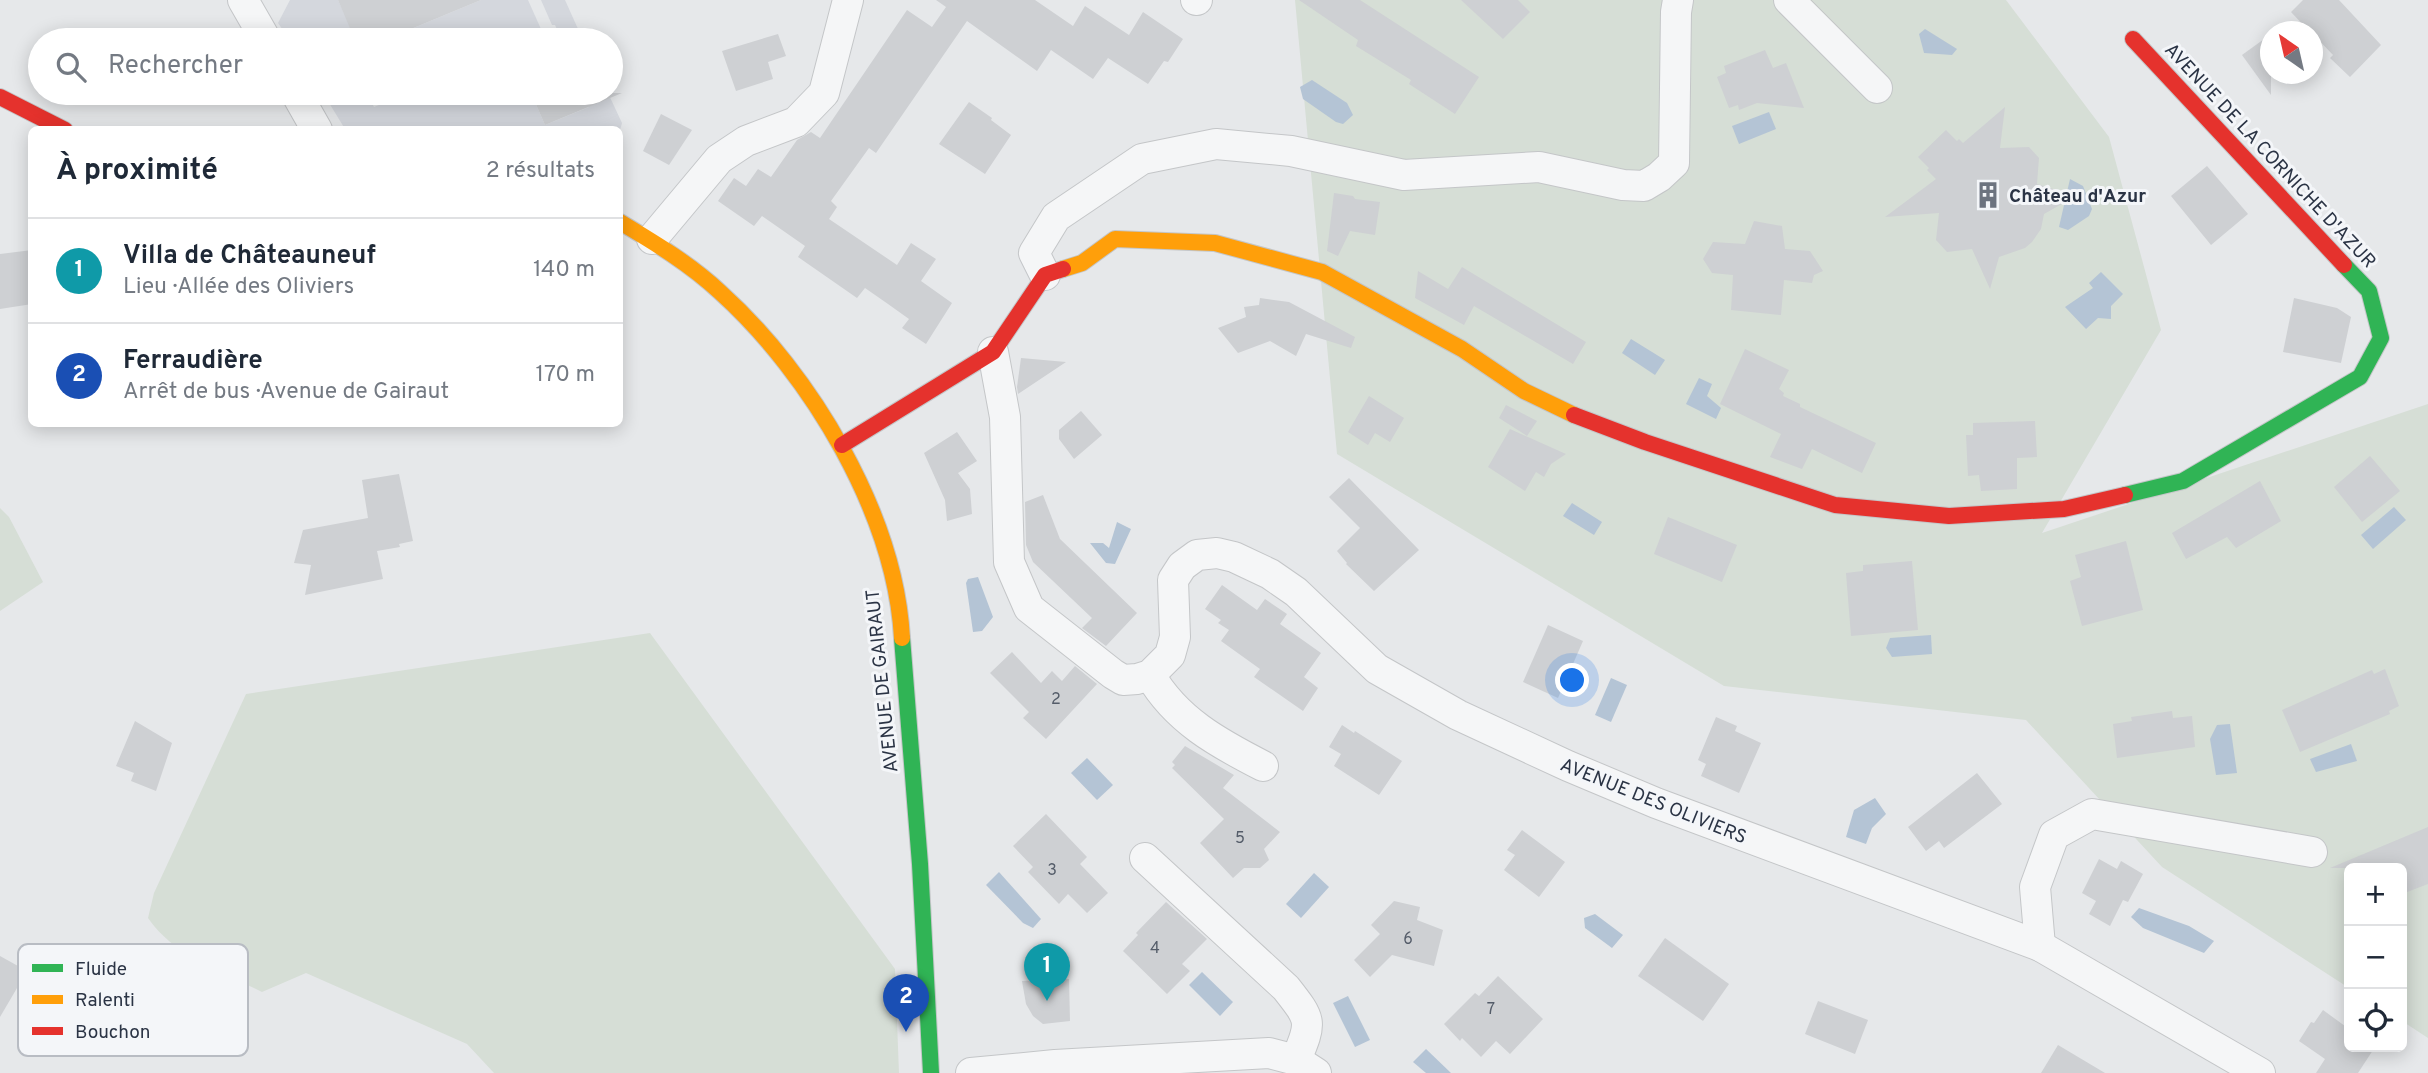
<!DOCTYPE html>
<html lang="fr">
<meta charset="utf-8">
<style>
body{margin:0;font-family:Overpass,sans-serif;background:#f2f2f3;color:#1f2937}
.controls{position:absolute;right:21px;bottom:21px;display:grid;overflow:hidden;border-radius:10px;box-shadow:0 4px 18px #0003}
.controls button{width:63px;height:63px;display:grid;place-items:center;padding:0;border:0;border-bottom:2px solid #e0e1e3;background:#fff;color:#1f2937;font:35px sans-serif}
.compass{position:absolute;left:2260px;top:21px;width:63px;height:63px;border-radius:50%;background:#fff;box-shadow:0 4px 18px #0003;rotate:326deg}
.you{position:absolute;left:1573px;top:681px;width:24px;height:24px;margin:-18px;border:5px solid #fff;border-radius:50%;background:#1a73e8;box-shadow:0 0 0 10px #1a73e833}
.badge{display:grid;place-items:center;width:46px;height:46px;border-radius:50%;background:#6c737f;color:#fff;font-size:23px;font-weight:700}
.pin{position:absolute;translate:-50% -58px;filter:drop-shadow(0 2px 4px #0008)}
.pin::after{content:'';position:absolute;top:37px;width:24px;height:21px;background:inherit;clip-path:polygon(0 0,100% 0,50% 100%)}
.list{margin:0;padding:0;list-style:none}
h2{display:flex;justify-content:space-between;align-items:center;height:91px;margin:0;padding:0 28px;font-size:30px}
h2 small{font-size:23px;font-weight:400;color:#747a83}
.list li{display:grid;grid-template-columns:46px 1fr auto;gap:21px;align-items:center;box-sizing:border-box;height:105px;padding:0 28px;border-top:2px solid #e0e1e3}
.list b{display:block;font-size:26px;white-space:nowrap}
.list p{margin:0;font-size:23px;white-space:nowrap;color:#747a83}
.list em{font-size:23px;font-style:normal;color:#747a83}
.icon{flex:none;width:38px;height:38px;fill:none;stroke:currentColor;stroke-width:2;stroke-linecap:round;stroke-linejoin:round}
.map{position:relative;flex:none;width:2428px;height:1073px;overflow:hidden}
.search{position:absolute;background:#fff;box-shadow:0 4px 18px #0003;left:28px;top:28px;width:595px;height:77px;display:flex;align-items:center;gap:18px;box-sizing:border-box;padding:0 24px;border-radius:38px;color:#747a83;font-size:26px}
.panel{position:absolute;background:#fff;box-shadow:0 4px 18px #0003;left:28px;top:126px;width:595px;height:301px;border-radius:10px}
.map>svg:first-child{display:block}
</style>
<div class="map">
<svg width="2428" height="1073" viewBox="0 0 2428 1073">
<rect width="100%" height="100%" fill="#e6e8ea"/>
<g fill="#d4d7dd">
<polygon points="290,0 338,0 344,13 382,38 377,40 290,40 278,23"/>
<polygon points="481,0 528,0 545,38 540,40 415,40 411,29"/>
<polygon points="541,0 565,0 583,40 562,40 555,25 552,25"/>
<polygon points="323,93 367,93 374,107 396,98 398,103 422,93 531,93 545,125 589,107 584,93 608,93 622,123 620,130 345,129"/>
</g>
<g fill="#d6ded6">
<polygon points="1295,0 2006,0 2109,137 2161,330 2042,533 2428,404 2428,1038 2402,1021 2402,868 2349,868 2349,988 2162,867 2026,720 1724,686 1337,454"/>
<polygon points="0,508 9,517 43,582 0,611"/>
<path d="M650,633L895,969L899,1073H494L467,1044L306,973L262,992C222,972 174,956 148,918L154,893L246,694Z"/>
</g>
<g fill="#b4c4d5">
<polygon points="1925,29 1957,49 1952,55 1924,53 1919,34"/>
<polygon points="1312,80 1347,103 1353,115 1343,124 1336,122 1303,99 1300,87"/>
<polygon points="1769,112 1776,129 1739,144 1732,126"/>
<polygon points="2070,179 2083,186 2092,209 2089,216 2068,230 2059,227"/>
<polygon points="2101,272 2123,294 2111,306 2111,319 2098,318 2086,329 2065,307 2093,288 2089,283"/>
<polygon points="1631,339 1665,360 1655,375 1622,353"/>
<polygon points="1699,378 1712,384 1707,396 1721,408 1716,419 1686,404"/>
<polygon points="1572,503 1602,522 1594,535 1563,516"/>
<polygon points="2394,507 2406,520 2373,549 2361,535"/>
<polygon points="1117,522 1131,529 1115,564 1106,563 1090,543 1103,543 1109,548"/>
<polygon points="978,577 993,617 982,631 973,632 966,583 968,579"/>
<polygon points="1931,635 1932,654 1892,657 1886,648 1890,638"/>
<polygon points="1611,678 1627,685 1611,722 1595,715"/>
<polygon points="2230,724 2237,773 2216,775 2210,739 2217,725"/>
<polygon points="2351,744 2357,761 2316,772 2310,759"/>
<polygon points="1087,758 1113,785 1097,800 1071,773"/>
<polygon points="1875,798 1886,814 1872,828 1866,844 1846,837 1854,810"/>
<polygon points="999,872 1041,919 1033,928 1023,923 986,885"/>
<polygon points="1314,873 1329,887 1301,918 1286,904"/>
<polygon points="2139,908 2189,926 2214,941 2204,953 2143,928 2131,917"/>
<polygon points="1595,914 1623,935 1612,948 1585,928 1584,918"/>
<polygon points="1202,972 1233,1002 1220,1016 1189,985"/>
<polygon points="1348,996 1370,1040 1355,1047 1333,1003"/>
<polygon points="1426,1049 1451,1073 1426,1073 1413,1062"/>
</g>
<g fill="#ced0d3">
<polygon points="338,0 481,0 411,29 415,40 355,40"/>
<polygon points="936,0 1035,0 1073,26 1085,6 1129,35 1143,12 1183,39 1168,62 1164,61 1148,84 1108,58 1093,79 1051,50 1037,71 967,21 876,153 869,148 831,201 837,207 829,219 897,265 911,243 936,259 921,281 952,303 926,344 902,328 909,319 888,304 865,288 857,298 798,257 805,246 762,216 754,226 718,201 734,178 746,186 758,169 771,177 797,140 811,132 820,138 907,10 932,27 946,7"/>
<polygon points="1299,0 1360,0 1479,77 1455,114 1409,84 1411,80 1356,46 1358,40"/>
<polygon points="1461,0 1518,0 1530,12 1503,39"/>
<polygon points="2303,0 2339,0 2381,45 2350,77 2330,58 2333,55 2313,34 2313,32 2310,32 2291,12"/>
<polygon points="778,34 786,56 768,62 773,79 736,91 722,51"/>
<polygon points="2271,34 2271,95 2242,55"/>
<polygon points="1765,50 1773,68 1786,63 1804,108 1757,103 1739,110 1738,105 1729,108 1717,77 1726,73 1724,66"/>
<polygon points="531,93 622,93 545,125"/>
<polygon points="969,102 992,118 991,120 1011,135 985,174 939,144"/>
<polygon points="2005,107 2000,148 2029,147 2039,158 2037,184 2076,196 2044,214 2041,229 2032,242 2025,248 1999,257 1990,289 1972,249 1947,252 1936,240 1939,213 1885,217 1936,179 1927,170 1929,168 1918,157 1946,130 1957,141 1959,139 1963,143"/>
<polygon points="661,114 692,130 669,165 643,151"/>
<polygon points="2207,166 2248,214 2211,245 2171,196"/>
<polygon points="1334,193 1353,196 1355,199 1380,202 1375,235 1350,231 1338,256 1327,251"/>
<polygon points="1754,221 1782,226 1785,249 1810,251 1823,271 1814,275 1812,283 1784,280 1781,315 1731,310 1733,275 1712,273 1703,259 1713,242 1745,244"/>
<polygon points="32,250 32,304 0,309 0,254"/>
<polygon points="1462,267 1586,342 1573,364 1474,306 1464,325 1415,298 1418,271 1448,289"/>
<polygon points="1260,298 1289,302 1355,337 1351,348 1306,334 1296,356 1270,341 1238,353 1218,328 1246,317 1244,307 1259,305"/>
<polygon points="2294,298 2337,308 2351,317 2341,363 2283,352"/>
<polygon points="1745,349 1789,370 1779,389 1784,393 1783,396 1800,404 1800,407 1876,443 1862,473 1812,449 1802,469 1770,457 1781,434 1720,404"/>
<polygon points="1021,358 1066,362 1018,394 1017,387"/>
<polygon points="1369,396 1404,418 1390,442 1375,433 1368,445 1348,432"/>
<polygon points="1506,405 1537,421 1527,436 1499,418"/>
<polygon points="1081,411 1102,435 1074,459 1059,439 1059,430"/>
<polygon points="2035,421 2037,457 2017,458 2017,489 1981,491 1979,475 1968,476 1966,435 1973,435 1973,423"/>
<polygon points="1510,429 1566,454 1551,464 1544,477 1536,472 1525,491 1488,467"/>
<polygon points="957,432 977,461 958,473 970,489 972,514 947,521 945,500 924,453"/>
<polygon points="2370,456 2400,491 2362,522 2334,487"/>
<polygon points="399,474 413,541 399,544 400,547 377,551 383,579 305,595 311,565 294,563 303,530 368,518 362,480"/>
<polygon points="1349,478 1419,550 1374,591 1346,564 1347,563 1337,551 1360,528 1329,497"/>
<polygon points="2260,481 2281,521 2236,548 2227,537 2186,559 2172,533"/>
<polygon points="1043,495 1060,539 1137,613 1106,646 1082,628 1092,618 1033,562 1026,545 1025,502"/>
<polygon points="1668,517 1737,545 1722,582 1654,554"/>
<polygon points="2126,541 2143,610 2082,626 2070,581 2081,577 2075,555"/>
<polygon points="1912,561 1918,630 1851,636 1846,573 1863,571 1863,565"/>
<polygon points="1222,585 1257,610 1265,599 1287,614 1280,624 1321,653 1304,677 1318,688 1303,711 1254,677 1260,669 1221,641 1229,630 1218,623 1221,620 1205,609"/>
<polygon points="1548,625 1583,641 1558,698 1523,682"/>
<polygon points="1012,652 1041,683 1052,671 1062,681 1075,666 1097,684 1046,739 1023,718 1029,712 990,673"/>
<polygon points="2385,669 2399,706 2389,711 2390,714 2300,752 2282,710 2372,670 2374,674"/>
<polygon points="2172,711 2173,718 2192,716 2195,747 2117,758 2113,724 2132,721 2131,717"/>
<polygon points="1716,717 1737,726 1735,731 1761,743 1739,793 1701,776 1706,764 1698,760"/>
<polygon points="135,721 172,743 156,791 131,781 134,773 116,766"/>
<polygon points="1342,725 1354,733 1355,731 1402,761 1379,795 1334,766 1341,754 1329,747"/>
<polygon points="1185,746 1234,775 1223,788 1280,832 1264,849 1269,860 1260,868 1244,868 1233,878 1200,843 1224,819 1172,768 1175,765 1172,762"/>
<polygon points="1977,773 2002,804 1944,848 1939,841 1926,851 1908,827"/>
<polygon points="1046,814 1087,857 1080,864 1108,893 1087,913 1068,894 1059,904 1028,872 1033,867 1013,846"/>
<polygon points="2428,827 2428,884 2402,894 2402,868 2330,868"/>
<polygon points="1522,830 1565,862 1539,897 1504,870 1515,855 1507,850"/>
<polygon points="2099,859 2117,869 2121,861 2143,874 2128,902 2123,900 2110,926 2089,914 2096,901 2082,893"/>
<polygon points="1394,901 1420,907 1417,920 1443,930 1434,966 1392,955 1370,977 1354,960 1380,934 1371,925"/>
<polygon points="1166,902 1207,939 1182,964 1190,971 1167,994 1123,951 1138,935 1136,933"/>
<polygon points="1665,938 1729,984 1703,1021 1638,976"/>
<polygon points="0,956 27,971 0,1017"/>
<polygon points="1498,976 1543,1019 1510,1054 1496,1041 1481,1057 1462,1038 1460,1041 1444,1024 1475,993 1479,996"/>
<polygon points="1069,979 1070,1021 1043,1024 1033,1016 1026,1004 1022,981"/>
<polygon points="1818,1001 1868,1020 1855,1054 1805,1034"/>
<polygon points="2323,1010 2349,1029 2349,1047 2375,1047 2358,1073 2316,1073 2325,1059 2299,1041 2311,1022 2314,1023"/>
<polygon points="2058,1045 2105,1073 2041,1073"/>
</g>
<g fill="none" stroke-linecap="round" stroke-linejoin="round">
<defs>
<g id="street">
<polyline points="243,0 266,40"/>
<polyline points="1196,0 1197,0"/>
<polyline points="1789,0 1877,88"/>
<polyline points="296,93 317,130"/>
<polyline points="652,239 719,159 746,141 796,122 824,93 848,0"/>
<polyline points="1045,275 1034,253 1056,217 1142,159 1216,144 1291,151 1404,175 1539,167 1623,185 1644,186 1659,177 1674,163 1676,12 1678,0"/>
<polyline points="993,352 1005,417 1009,562 1029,608 1113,674 1123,680 1137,679 1150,675 1170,655 1175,637 1173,580 1182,566 1197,555 1217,553 1234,557 1270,574 1296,592 1377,669 1458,715 1568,766 1656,803 2040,946 2260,1073"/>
<path d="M1150,675C1176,720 1218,743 1263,766"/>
<path d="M1145,858L1286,988C1312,1021 1312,1021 1296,1060"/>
<polyline points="2040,946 2035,887 2054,835 2092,814 2312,852"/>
<polyline points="971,1073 1055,1065 1269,1053 1296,1060 1316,1073"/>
</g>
<g id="fast">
<polyline points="2125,495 2183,481 2360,377 2381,338 2369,291 2344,265"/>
<polyline points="902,638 920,864 931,1073"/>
</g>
<g id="slow">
<path d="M620,222C655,243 690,264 720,292C811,374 895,514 902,638"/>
<polyline points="1063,269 1082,263 1115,239 1215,243 1322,272 1462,349 1524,391 1574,415"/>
</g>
<g id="jam">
<polyline points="2133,39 2344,265"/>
<polyline points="0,97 65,130"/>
<polyline points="1574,415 1645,442 1835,505 1949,516 2064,509 2125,495"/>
<polyline points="842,445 993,352 1045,275 1063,269"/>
</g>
</defs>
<use href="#street" stroke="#c4c6c8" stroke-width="32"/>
<use href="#fast" stroke="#c4c6c8" stroke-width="18"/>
<use href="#slow" stroke="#c4c6c8" stroke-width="18"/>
<use href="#jam" stroke="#c4c6c8" stroke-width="18"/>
<use href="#street" stroke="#f5f6f7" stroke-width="30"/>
<use href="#fast" stroke="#30b455" stroke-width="16"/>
<use href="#slow" stroke="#ff9f0a" stroke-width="16"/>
<use href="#jam" stroke="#e5322d" stroke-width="16"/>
</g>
<defs>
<symbol id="building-bare" viewBox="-9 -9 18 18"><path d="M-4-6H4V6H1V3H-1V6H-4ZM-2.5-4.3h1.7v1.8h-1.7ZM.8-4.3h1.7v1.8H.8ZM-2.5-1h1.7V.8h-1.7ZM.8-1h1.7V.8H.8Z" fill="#6c737f" stroke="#f4f6f9" stroke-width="2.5" paint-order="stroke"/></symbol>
</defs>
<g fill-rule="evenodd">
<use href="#building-bare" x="1969" y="176" width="38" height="38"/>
</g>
<g text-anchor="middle" stroke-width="6" stroke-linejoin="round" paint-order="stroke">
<g font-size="16" fill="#545c69">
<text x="1056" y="704">2</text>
<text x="1240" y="843">5</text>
<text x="1052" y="875">3</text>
<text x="1408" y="944">6</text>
<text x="1155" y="953">4</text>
<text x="1491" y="1014">7</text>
</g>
<g font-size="19" fill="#2b3445" stroke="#f4f6f9">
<text transform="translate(2271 155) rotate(47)" y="7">AVENUE DE LA CORNICHE D'AZUR</text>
<text transform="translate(881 681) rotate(-96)" y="7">AVENUE DE GAIRAUT</text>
<text transform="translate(1654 800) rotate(22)" y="7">AVENUE DES OLIVIERS</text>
</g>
<g font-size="19" font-weight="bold" fill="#2b3445" stroke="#f4f6f9" text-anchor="start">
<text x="2009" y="202">Château d'Azur</text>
</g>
</g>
<rect x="18" y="944" width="230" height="112" rx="10" fill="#f4f6f9" stroke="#b8bcc3" stroke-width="2"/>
<rect x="32" y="964" width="31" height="8" fill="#30b455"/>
<rect x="32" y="995" width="31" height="9" fill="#ff9f0a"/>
<rect x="32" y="1027" width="31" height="8" fill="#e5322d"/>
<g font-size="19" fill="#2b3445">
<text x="75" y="975">Fluide</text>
<text x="75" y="1006">Ralenti</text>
<text x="75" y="1038">Bouchon</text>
</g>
</svg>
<div class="controls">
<button>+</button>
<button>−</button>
<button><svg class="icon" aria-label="locate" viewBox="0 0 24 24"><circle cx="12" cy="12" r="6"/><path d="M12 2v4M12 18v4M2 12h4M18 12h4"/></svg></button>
</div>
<svg class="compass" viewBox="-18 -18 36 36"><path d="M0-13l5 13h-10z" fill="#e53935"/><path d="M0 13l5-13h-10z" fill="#747a83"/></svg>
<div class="you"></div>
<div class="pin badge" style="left:1047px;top:1001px;background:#0f9aa8">1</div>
<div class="pin badge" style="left:906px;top:1032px;background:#1a4fb4">2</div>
<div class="search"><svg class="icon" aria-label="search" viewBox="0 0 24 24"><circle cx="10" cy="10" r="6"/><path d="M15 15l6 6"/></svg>Rechercher</div>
<section class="panel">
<h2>À proximité<small>2 résultats</small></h2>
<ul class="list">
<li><span class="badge" style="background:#0f9aa8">1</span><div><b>Villa de Châteauneuf</b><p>Lieu · Allée des Oliviers</p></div><em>140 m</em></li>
<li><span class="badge" style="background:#1a4fb4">2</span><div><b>Ferraudière</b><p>Arrêt de bus · Avenue de Gairaut</p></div><em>170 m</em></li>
</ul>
</section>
</div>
